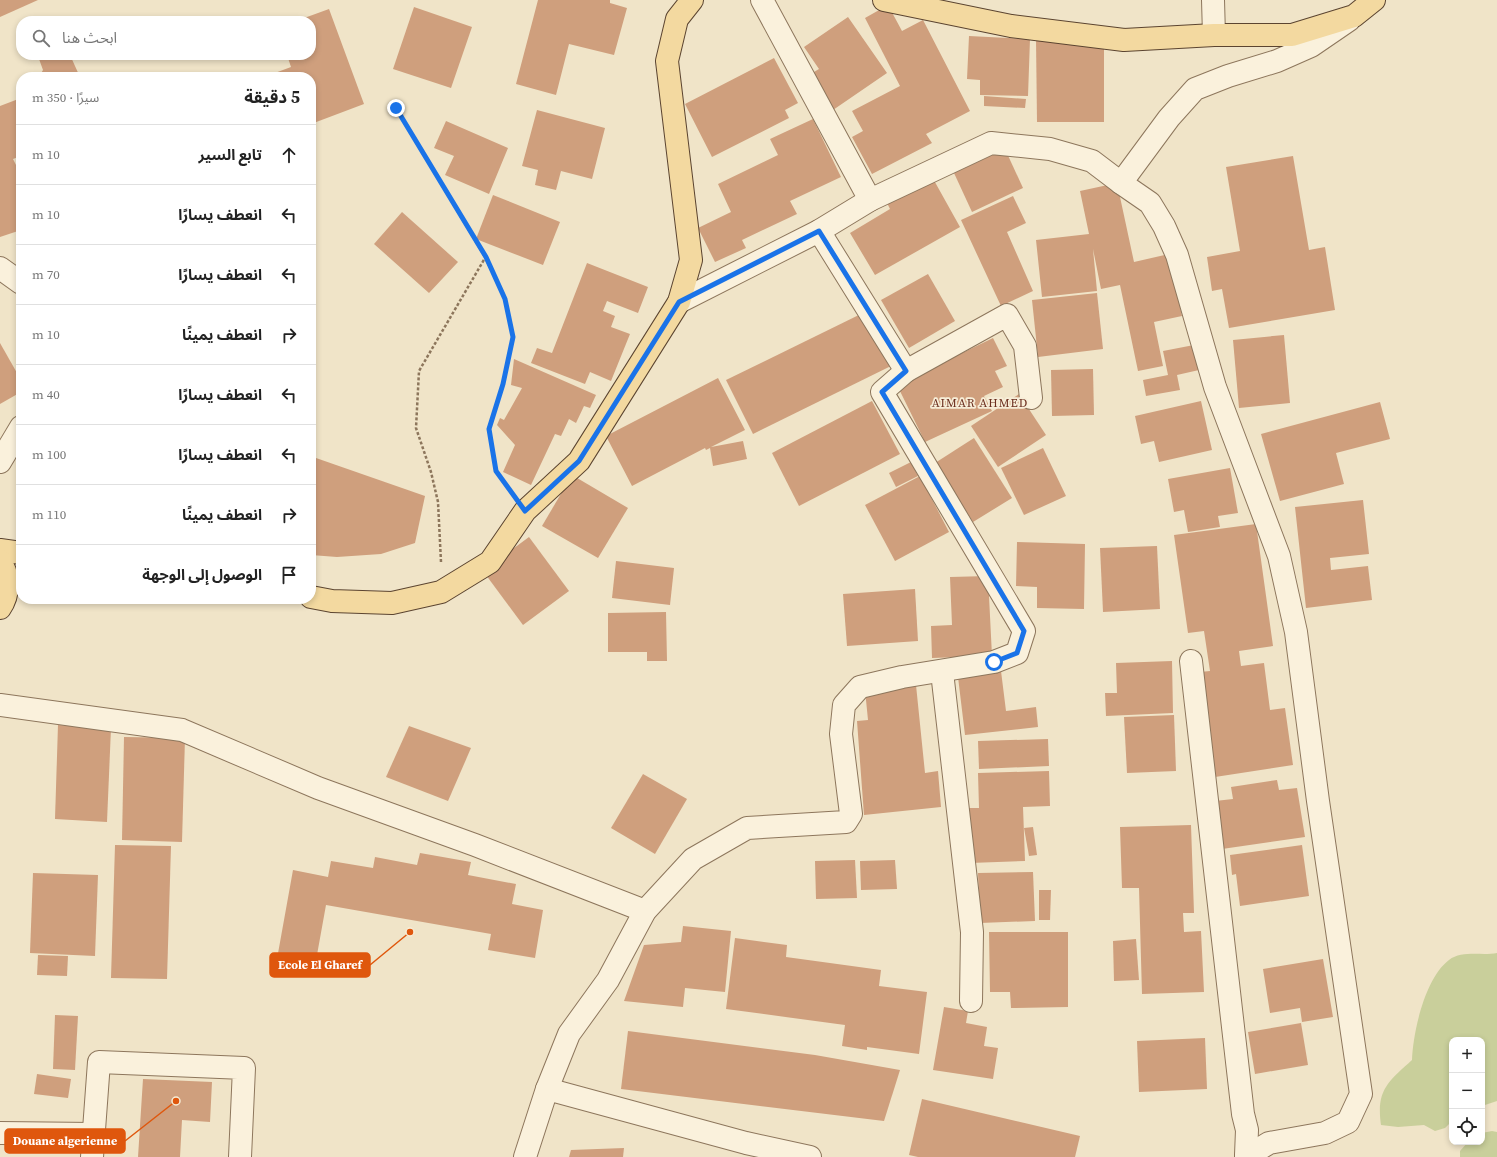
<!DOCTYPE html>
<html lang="ar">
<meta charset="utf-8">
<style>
body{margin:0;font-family:"Source Serif 4","Noto Sans Arabic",serif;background:#f2f2f2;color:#222;direction:rtl}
.controls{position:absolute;right:12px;bottom:12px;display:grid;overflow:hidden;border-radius:8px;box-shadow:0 2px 6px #0003}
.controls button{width:36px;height:36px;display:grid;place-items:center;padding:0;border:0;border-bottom:1px solid #e0e0e0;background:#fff;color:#222;font:20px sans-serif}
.stop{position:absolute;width:12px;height:12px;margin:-9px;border:3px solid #1a73e8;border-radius:50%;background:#fff}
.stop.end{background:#1a73e8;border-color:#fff;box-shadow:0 1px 4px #0008}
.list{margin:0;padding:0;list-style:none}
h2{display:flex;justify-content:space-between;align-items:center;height:52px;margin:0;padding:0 16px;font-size:17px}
h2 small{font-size:13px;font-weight:400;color:#767676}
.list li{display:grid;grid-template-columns:26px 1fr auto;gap:12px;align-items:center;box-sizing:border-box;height:60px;padding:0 16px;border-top:1px solid #e0e0e0}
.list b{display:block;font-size:15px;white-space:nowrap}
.list em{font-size:13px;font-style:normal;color:#767676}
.icon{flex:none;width:22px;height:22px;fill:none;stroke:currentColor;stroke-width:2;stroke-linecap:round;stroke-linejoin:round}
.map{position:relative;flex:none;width:1497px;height:1157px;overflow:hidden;direction:ltr}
.search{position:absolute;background:#fff;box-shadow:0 2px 6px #0003;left:16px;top:16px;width:300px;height:44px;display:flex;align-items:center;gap:10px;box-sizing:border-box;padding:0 14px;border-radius:16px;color:#767676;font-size:15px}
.panel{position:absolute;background:#fff;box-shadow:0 2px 6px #0003;left:16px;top:72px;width:300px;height:532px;border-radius:16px;direction:rtl}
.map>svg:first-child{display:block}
</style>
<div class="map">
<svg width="1497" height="1157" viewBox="0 0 1497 1157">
<rect width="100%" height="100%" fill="#f0e4c8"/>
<g fill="#c9cf9b">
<path d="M1497,953V1101L1482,1106V1040H1452V1121L1445,1128L1435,1131L1424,1125L1398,1127L1381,1125C1376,1090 1388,1082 1412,1060C1413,1032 1425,978 1449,960C1462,950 1482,956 1497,953Z"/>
<polygon points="1492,1131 1497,1132 1497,1157 1460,1157 1460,1151 1468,1142 1482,1142 1482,1133"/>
</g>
<g fill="#cf9f7d">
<polygon points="0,0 38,0 0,17"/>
<polygon points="538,0 610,0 610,3 627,8 614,55 569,44 556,95 516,84"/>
<polygon points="888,5 902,31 923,20 970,111 926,134 932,143 872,174 852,137 863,131 852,111 900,86 865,18"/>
<polygon points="414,7 472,27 451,88 393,69"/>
<polygon points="329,9 364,104 311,124 311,77 264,77 291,67 287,55 311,55 311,21 296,21"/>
<polygon points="848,17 887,73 833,110 809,75 819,69 804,47"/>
<polygon points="969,36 1030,39 1028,96 980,95 980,80 967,79"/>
<polygon points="1104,38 1104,122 1037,122 1036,39"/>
<polygon points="52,55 70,55 80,77 39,77 43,70 39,59"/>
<polygon points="774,58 798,103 785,110 789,118 712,157 685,104"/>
<polygon points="984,96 1026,99 1025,108 984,106"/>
<polygon points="21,98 21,156 13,159 17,167 21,166 21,230 0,237 0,106"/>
<polygon points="537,110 605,128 592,179 561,171 556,190 535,185 538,170 522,166"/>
<polygon points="813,119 841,177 790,201 797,214 742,240 746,248 715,262 698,228 731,212 718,184 778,155 770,139"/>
<polygon points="446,121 508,148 489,194 445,175 454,156 434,148"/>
<polygon points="1005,149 1023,188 972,212 954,173"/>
<polygon points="1293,156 1309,250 1325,247 1335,310 1229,328 1222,289 1212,291 1207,257 1240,251 1226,167"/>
<polygon points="931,175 960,227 875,275 850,233 890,209 886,201"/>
<polygon points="1117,183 1134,262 1169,254 1182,316 1154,322 1163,366 1138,371 1120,285 1101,289 1093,249 1097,291 1042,297 1036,240 1089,234 1080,191"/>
<polygon points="493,195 560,222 543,265 476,239"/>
<polygon points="1013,196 1026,223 1007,232 1033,291 1001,306 961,220"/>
<polygon points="402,212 458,262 429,293 374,244"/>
<polygon points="587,263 648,287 638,313 607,301 603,311 615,316 611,327 630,334 611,381 590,372 585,384 531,363 537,348 552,353"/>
<polygon points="928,274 955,321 909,348 881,300"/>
<polygon points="1097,293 1103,349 1038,357 1032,300"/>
<polygon points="867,311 893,365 753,434 726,380"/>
<polygon points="1284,335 1290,403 1239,408 1233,340"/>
<polygon points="993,338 1007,366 995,371 1003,387 984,396 992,411 925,442 897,385 941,364 937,355 956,356"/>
<polygon points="0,343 21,380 21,392 0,404"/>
<polygon points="1194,345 1199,370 1177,375 1180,390 1146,396 1143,380 1168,375 1163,351"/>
<polygon points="514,359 596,395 590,408 584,406 576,423 569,419 561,436 555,434 531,485 503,472 515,445 497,425 500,418 504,420 522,388 511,385"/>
<polygon points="1093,369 1094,415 1052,416 1051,370"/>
<polygon points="718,378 745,430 711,447 743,441 747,459 713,466 710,448 706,450 705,448 632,486 606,436"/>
<polygon points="1019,394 1046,435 998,467 971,426"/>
<polygon points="872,401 900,454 799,506 772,453"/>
<polygon points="1201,401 1212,450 1159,462 1154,441 1141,444 1135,416"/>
<polygon points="1380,402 1390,439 1336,453 1344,484 1280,501 1261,434"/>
<polygon points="974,438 1012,498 973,522 935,463"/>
<polygon points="1043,448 1066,496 1024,515 1001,468"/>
<polygon points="316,458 425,496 415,543 381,554 337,557 311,555 311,470"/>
<polygon points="21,459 21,469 17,466"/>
<polygon points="911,462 918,476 896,487 889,473"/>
<polygon points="1230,468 1238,513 1218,516 1220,527 1188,532 1184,510 1174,512 1168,479"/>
<polygon points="572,475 628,508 598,558 542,526"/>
<polygon points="920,476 949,532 895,561 865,505"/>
<polygon points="1363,500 1369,554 1330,558 1331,570 1368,566 1372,600 1306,608 1295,507"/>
<polygon points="1256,524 1273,646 1239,651 1241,666 1264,663 1270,710 1285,708 1293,765 1215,777 1200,672 1210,671 1204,631 1188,633 1174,535"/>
<polygon points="529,537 569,591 523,625 483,571"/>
<polygon points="1017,542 1085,544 1084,609 1037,608 1037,587 1016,586"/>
<polygon points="1157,546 1160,609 1103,612 1100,548"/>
<polygon points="616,561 674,568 670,605 612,598"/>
<polygon points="988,576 992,656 932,658 931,626 952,625 950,577"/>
<polygon points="915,589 918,641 847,646 843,594"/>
<polygon points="666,612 667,661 647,661 647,652 608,652 608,613"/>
<polygon points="1172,661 1173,713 1106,716 1105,693 1117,693 1116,663"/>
<polygon points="1001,671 1006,711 1036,707 1038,727 965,735 958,677"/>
<polygon points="916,685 925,773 938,771 941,807 864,815 857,721 868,720 865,690"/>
<polygon points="1174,715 1176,771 1127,773 1124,717"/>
<polygon points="58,725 111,728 107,822 55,819"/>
<polygon points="409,726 471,748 448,801 386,777"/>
<polygon points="124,737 185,738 182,842 122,840"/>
<polygon points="1048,739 1049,766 979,769 978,741"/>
<polygon points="1049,771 1050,806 1023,807 1025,861 970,863 968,808 979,808 978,773"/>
<polygon points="643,774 687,799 655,854 611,828"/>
<polygon points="1277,780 1279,790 1297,788 1305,837 1222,849 1215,801 1233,799 1231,787"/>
<polygon points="1191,825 1194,913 1183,913 1184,932 1201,931 1204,992 1142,994 1139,888 1122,888 1120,827"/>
<polygon points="1033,827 1037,855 1029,856 1024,828"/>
<polygon points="115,845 171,846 167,979 111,978"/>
<polygon points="1302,845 1309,896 1240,906 1236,874 1232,875 1230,855"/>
<polygon points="420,853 471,862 468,875 516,884 512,904 543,910 535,958 488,950 491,934 326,905 313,977 275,970 293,870 328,877 331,861 373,868 375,857 417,865"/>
<polygon points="855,860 857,898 816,899 815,861"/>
<polygon points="895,860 897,889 861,890 860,861"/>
<polygon points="1033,872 1035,921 980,923 978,873"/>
<polygon points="33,873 98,875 95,956 30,953"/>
<polygon points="1039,890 1051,890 1050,920 1039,920"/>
<polygon points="683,926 731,931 725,992 685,988 683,1007 624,1001 644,945 681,942"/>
<polygon points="989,932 1068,932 1068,1007 1011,1008 1010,992 990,992"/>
<polygon points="735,938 787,945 786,957 881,970 879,986 927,992 919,1054 867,1047 867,1050 842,1046 845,1025 726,1009"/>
<polygon points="1136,939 1139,980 1114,981 1113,941"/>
<polygon points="38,955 68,956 67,976 37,975"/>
<polygon points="1323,959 1333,1017 1302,1022 1300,1008 1270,1013 1263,969"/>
<polygon points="944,1007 968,1011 966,1023 987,1027 984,1046 998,1048 993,1079 933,1070"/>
<polygon points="55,1015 78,1016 75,1070 53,1069"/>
<polygon points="1301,1023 1308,1065 1255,1074 1248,1032"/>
<polygon points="628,1031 815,1055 900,1070 884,1121 621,1089"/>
<polygon points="1205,1038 1207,1089 1139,1092 1137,1041"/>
<polygon points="37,1074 71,1079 68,1098 34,1094"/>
<polygon points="143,1079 212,1082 210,1122 182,1120 180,1157 138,1157"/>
<polygon points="922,1099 1080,1136 1075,1157 918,1157 909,1155"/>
<polygon points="624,1148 623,1157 569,1157 571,1150"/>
</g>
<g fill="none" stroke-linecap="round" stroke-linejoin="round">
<defs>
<g id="minor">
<polyline points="762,0 870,200"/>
<polyline points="1213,0 1214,35"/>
<polyline points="819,231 906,371"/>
<polyline points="0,268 21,283"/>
<polyline points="679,302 819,231 870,200 991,143 1050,149 1092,161 1121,183"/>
<polyline points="0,462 21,427"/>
<polyline points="1191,661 1243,1114 1247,1130 1246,1155"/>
<polyline points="942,672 972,932 971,1001"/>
<polyline points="0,705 182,730 318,788 475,845 645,911"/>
<polyline points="547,1089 746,1143 810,1157"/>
<polyline points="0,1133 94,1134"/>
<polyline points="92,1157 99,1062 244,1068 240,1157"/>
<polyline points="525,1157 547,1089 569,1034 608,980 645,911 693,859 747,828 846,822 851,814 841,734 844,705 860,687 902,677 994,662 1017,653 1024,631 882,392 906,371 1007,315 1025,346 1031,398"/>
<polyline points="1246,1157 1269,1143 1325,1133 1348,1122 1361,1094 1318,801 1296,632 1279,556 1215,387 1177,255 1164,226 1150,203 1121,183 1169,118 1195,89 1228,76 1277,61 1311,46 1349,20"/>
</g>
<g id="major">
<polyline points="884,0 1011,26 1124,40 1214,35 1292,35 1354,16 1374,0"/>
<polyline points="0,550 21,553"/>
<path d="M0,561C9,574 10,594 0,608"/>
<polyline points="311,597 332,601 392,603 441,592 490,562 525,511 579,461 679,302 691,260 667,61 677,19 692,0"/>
</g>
</defs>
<use href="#minor" stroke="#8d765c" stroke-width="24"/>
<use href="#major" stroke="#5b4430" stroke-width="24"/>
<g stroke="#8d765c" stroke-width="2.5" stroke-dasharray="3 2" stroke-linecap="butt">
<polyline points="396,108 485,257 505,299 513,337 503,384 489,429 496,471 511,491"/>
<polyline points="441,562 438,502 431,472 416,428 419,371 485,258"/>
</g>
<use href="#minor" stroke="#faf1dc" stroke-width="22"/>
<use href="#major" stroke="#f3d9a0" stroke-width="22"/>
</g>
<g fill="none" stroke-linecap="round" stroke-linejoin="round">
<polyline stroke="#1a73e8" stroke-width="5" points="396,108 486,257 505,299 513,337 503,384 489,429 496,471 525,511 579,461 679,302 819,231 906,371 882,392 1024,631 1017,653 994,662"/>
</g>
<g text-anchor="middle" stroke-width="3.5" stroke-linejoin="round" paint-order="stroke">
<g font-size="12" letter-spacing="1" fill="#6b2e1e" stroke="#f7eed8">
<text x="980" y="407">AIMAR AHMED</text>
</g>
</g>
<path fill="none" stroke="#df570d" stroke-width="1.5" d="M410 932L370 965M176 1101L125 1141"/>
<g fill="#df570d" stroke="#f7eed8" stroke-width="1.5">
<circle cx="410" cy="932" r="4"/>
<circle cx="176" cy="1101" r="4"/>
</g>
<g fill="#df570d" stroke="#df570d" stroke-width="1.5">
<rect x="270" y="953" width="100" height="24" rx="4"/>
<rect x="5" y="1129" width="120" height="24" rx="4"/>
</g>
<g font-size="12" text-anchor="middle" font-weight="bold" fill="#fff">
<text x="320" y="969">Ecole El Gharef</text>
<text x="65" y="1145">Douane algerienne</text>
</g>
</svg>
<div class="controls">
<button>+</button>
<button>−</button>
<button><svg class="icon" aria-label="locate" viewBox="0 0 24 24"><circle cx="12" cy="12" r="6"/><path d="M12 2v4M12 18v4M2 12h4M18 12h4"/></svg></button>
</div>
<div class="stop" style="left:994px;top:662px"></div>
<div class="stop end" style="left:396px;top:108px"></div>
<div class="search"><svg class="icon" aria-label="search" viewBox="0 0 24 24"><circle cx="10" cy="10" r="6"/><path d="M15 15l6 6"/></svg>ابحث هنا</div>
<section class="panel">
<h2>5 دقيقة<small>سيرًا · 350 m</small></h2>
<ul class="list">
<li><svg class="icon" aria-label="ahead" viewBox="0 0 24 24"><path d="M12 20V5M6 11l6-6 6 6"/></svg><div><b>تابع السير</b></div><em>10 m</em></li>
<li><svg class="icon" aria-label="left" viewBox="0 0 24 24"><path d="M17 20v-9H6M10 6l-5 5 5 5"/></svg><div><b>انعطف يسارًا</b></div><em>10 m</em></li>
<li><svg class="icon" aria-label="left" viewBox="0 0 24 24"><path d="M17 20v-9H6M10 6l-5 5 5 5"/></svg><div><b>انعطف يسارًا</b></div><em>70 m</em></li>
<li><svg class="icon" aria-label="right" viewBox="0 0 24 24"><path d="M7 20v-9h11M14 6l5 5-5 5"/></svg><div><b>انعطف يمينًا</b></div><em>10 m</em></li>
<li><svg class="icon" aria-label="left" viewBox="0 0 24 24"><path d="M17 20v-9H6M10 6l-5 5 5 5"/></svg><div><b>انعطف يسارًا</b></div><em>40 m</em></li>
<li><svg class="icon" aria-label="left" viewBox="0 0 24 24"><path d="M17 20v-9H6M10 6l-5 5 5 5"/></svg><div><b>انعطف يسارًا</b></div><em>100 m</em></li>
<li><svg class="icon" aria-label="right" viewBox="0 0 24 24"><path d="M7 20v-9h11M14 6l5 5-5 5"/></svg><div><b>انعطف يمينًا</b></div><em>110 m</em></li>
<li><svg class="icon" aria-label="arrive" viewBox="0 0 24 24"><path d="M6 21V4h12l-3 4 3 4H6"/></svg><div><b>الوصول إلى الوجهة</b></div></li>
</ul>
</section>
</div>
